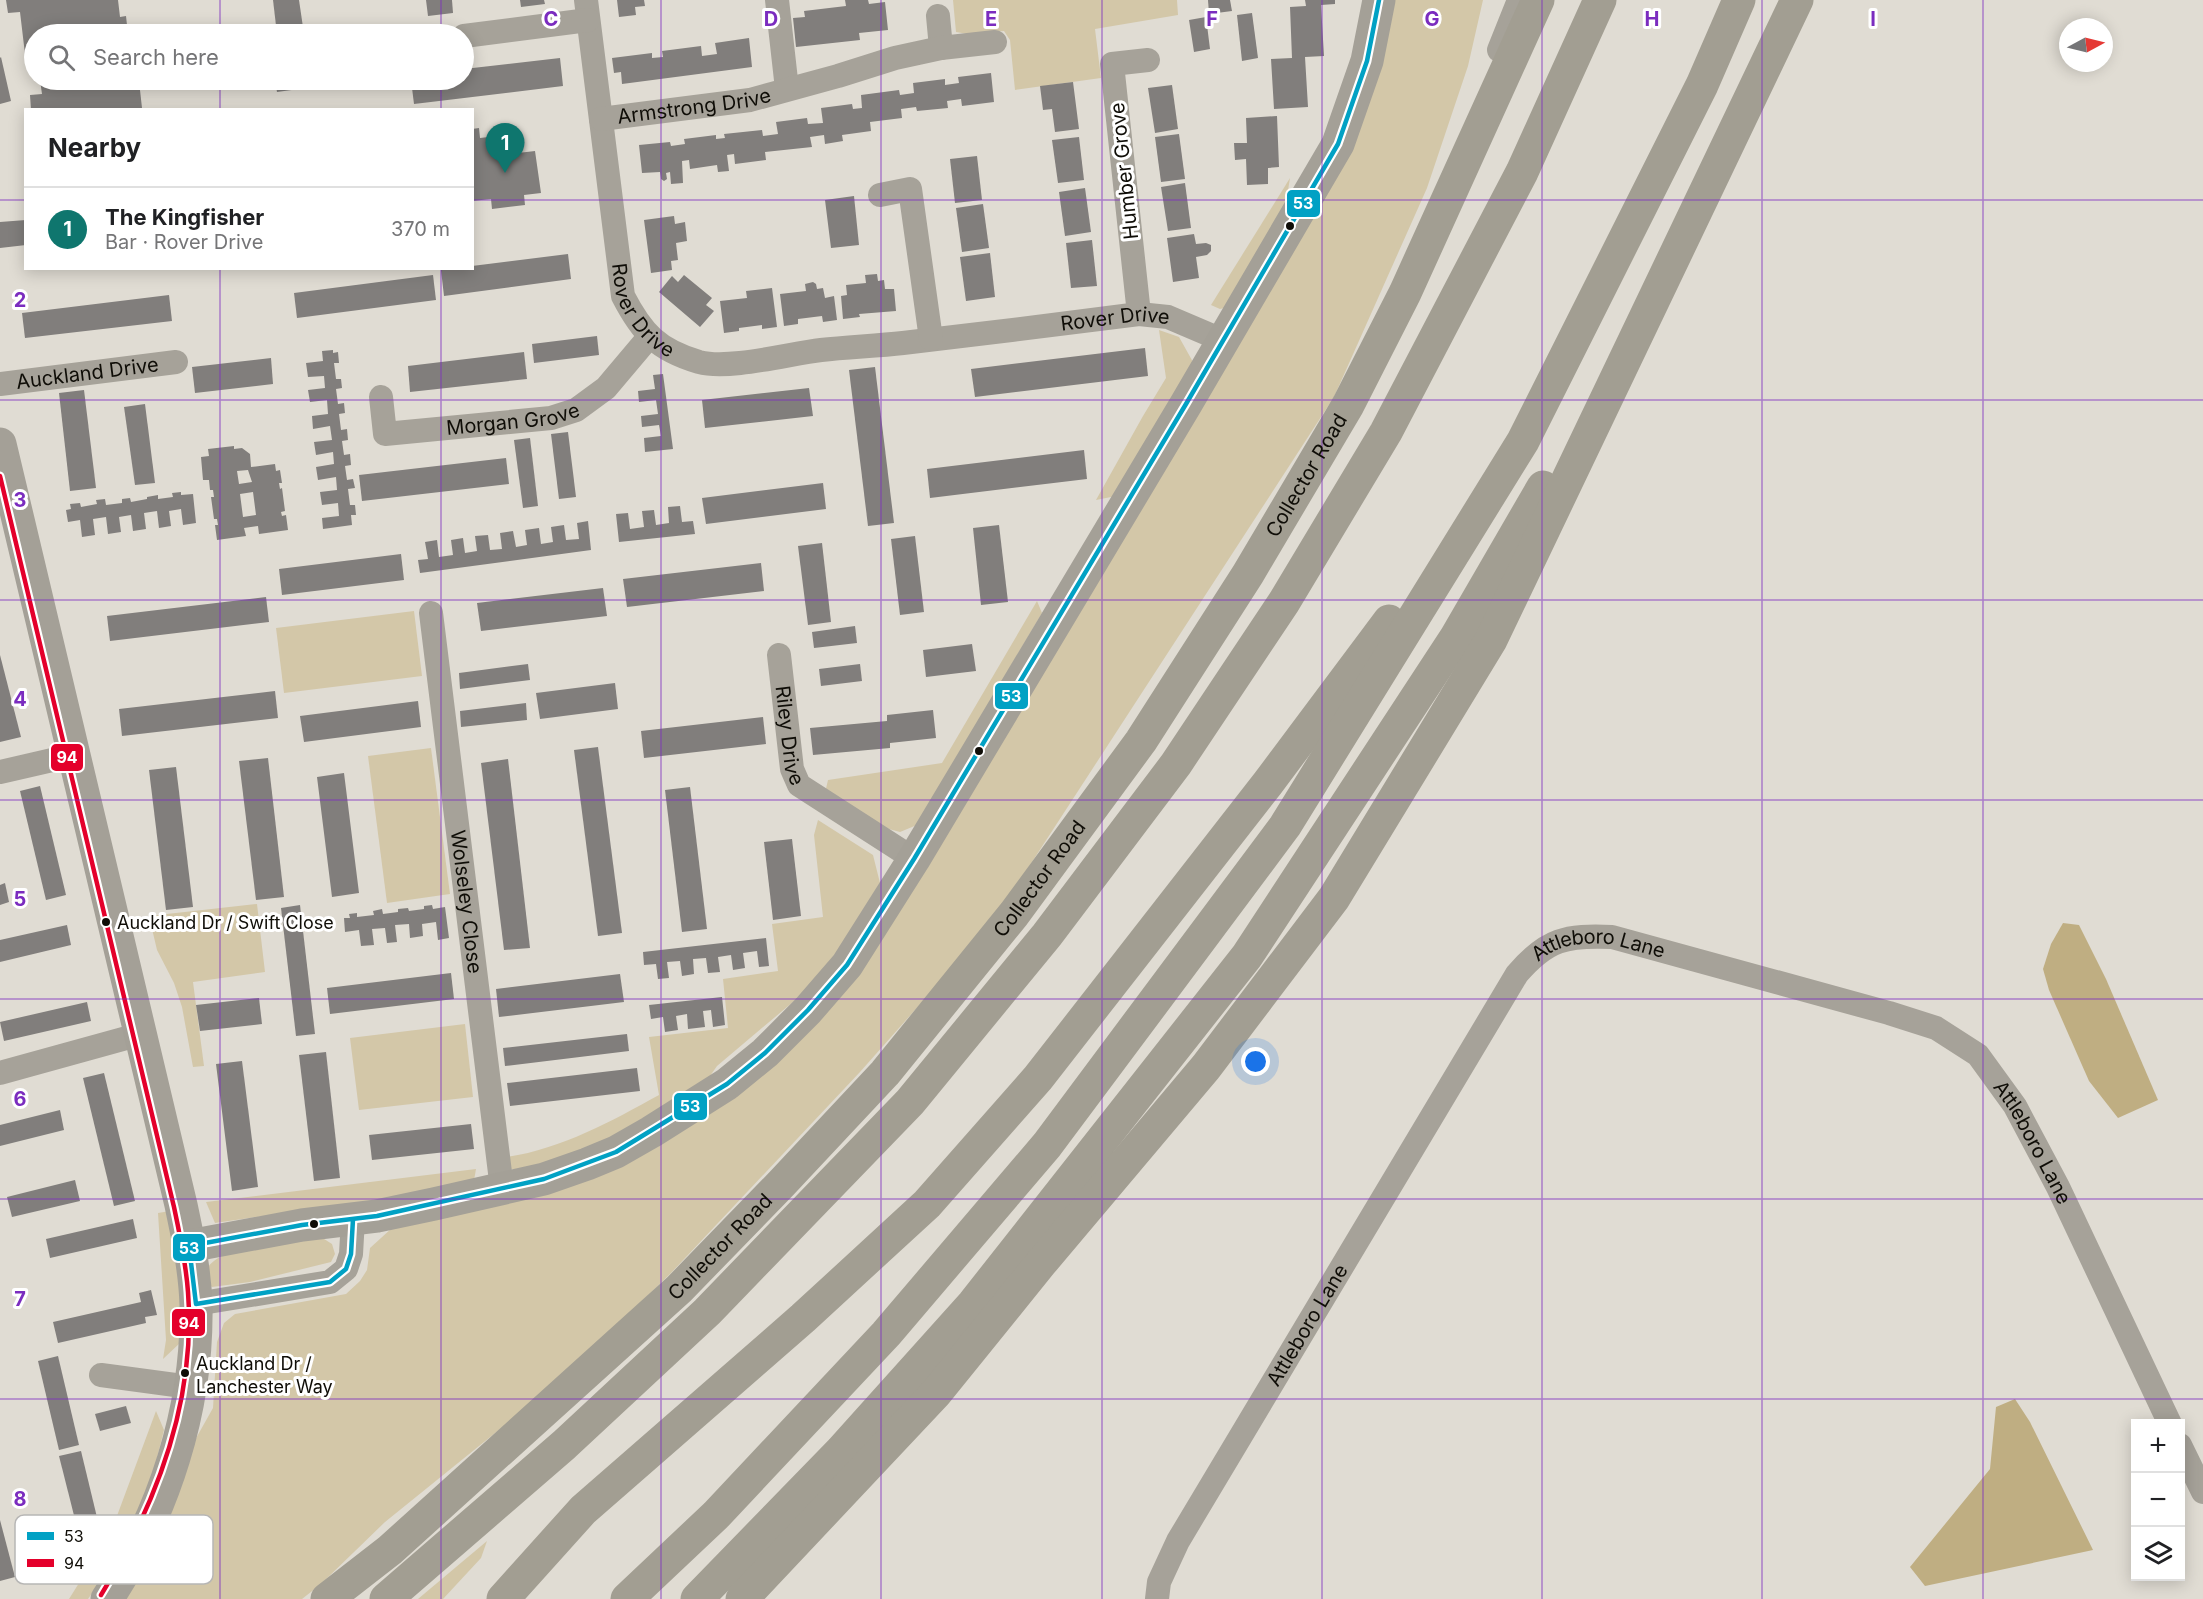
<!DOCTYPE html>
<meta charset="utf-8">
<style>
body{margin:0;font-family:Inter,sans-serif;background:#f2f2f2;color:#202124}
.controls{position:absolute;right:18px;bottom:18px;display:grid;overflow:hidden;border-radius:0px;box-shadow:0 3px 15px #0003}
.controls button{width:54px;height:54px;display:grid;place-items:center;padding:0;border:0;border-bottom:2px solid #e0e0e0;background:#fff;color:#202124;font:30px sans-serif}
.compass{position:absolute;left:2059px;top:18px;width:54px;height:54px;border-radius:50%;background:#fff;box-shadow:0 3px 15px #0003;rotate:83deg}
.you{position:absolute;left:1256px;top:1062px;width:21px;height:21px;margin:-15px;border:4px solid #fff;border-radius:50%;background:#1a73e8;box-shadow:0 0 0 9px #1a73e833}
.badge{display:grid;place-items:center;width:39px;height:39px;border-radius:50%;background:#0f766e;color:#fff;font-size:20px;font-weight:700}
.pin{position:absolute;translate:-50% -50px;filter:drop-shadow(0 2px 3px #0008)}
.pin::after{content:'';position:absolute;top:32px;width:21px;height:18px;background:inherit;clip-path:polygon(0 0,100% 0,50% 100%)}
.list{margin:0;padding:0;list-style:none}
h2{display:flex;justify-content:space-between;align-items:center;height:78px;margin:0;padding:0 24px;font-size:26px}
h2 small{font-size:20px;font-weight:400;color:#757577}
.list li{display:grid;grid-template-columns:39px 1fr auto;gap:18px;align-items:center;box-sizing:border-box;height:84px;padding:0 24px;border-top:2px solid #e0e0e0}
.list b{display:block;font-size:22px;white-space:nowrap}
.list p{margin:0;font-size:20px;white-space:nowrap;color:#757577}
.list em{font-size:20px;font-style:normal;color:#757577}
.icon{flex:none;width:33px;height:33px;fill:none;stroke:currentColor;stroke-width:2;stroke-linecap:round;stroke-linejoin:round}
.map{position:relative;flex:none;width:2203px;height:1599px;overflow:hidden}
.search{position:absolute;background:#fff;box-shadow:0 3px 15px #0003;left:24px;top:24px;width:450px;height:66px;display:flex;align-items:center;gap:15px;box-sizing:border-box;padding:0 21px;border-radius:33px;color:#757577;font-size:22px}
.panel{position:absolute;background:#fff;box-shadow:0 3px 15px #0003;left:24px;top:108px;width:450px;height:162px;border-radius:0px}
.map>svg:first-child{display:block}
</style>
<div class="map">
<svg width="2203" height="1599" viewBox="0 0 2203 1599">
<rect width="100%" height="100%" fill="#e0dcd3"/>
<g fill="#d3c7a8">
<polygon points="953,0 1177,0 1178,15 1095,29 1101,78 1015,90 1010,40 1004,31 968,34 956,32"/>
<polygon points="1392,0 1483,0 1468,66 1427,188 1334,397 993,922 860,1072 671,1273 563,1378 385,1522 321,1584 302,1599 124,1599 157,1545 186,1456 213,1408 217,1342 224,1323 235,1314 346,1294 360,1281 367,1270 370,1248 392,1228 547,1193 819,1012 1185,427"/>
<polygon points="1290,178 1284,215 1228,307 1220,309 1211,305"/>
<polygon points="1159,330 1179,337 1193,362 1116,496 1096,500 1143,416 1166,378"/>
<polygon points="1037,601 1042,613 917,825 900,832 889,829 825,793 828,780 942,763"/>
<polygon points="414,611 422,676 284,693 276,628"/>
<polygon points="431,748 450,894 387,903 368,756"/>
<path d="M818,820L873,855L880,883L837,952L800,996L717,1066L703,1086L596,1148L524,1170L510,1169L507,1157C561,1149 612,1121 659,1095L649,1037L728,1028L723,979L778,971L772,924L823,917L814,835Z"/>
<polygon points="257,904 265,972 193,982 204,1066 193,1067 182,1007 174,983 157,950 149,916"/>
<polygon points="465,1024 473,1097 359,1110 350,1038"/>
<polygon points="476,1169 473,1186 215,1223 206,1202"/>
<polygon points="170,1211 181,1298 181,1342 163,1359 166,1340 158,1213"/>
<path d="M321,1237L332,1244L335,1254L331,1262L250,1282L212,1287L205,1282C198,1243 296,1241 321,1237Z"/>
<polygon points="156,1411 164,1430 151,1482 121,1550 88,1599 69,1599 111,1532"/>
<polygon points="487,1541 481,1558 443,1599 418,1599"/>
</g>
<g fill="#bfae82">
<polygon points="2063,923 2079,925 2106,979 2158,1100 2118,1118 2089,1081 2049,990 2043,969 2051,944"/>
<polygon points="2015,1399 2030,1422 2093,1550 1925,1586 1910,1567 1990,1469 1996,1407"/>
</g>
<g fill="#817e7c" fill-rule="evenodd">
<polygon points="6,0 118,0 120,17 126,16 128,34 34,34 34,53 25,54 20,12 8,13"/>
<polygon points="273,0 299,0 304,34 277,34"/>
<polygon points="426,0 452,0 453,13 428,16"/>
<polygon points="520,0 544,0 545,4 521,7"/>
<polygon points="617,0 644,0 645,6 635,7 636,15 619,17"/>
<polygon points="845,0 868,0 869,4 885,2 888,30 859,33 860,40 796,47 793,18 805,17 804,11 846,6"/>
<polygon points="1208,0 1230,0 1232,11 1209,14"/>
<polygon points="1305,0 1335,0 1335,4 1321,5 1324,56 1305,57 1308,107 1274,109 1271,59 1292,58 1290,7 1306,6"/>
<polygon points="1252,13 1258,58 1242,61 1237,15"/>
<polygon points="1206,17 1210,49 1194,52 1189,20"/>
<polygon points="749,38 752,67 622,84 621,72 614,73 612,58 652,53 652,58 663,57 662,51 701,46 702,56 717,54 715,43"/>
<polygon points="1,57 11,101 0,104 0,58"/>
<polygon points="560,58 563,86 414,104 411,80 464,80 464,69"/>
<polygon points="991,73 994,102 962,106 961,99 947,101 948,108 917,111 916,107 901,109 902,118 870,122 871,131 842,135 843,141 825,144 824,135 810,137 812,147 765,152 766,160 735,164 734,154 727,155 729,171 718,172 717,165 690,169 689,160 682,161 683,183 671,184 670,172 666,173 667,179 664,181 661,179 660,172 642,173 639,145 670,142 671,146 685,144 684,139 716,135 716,139 725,138 724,134 762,130 763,136 778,134 776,122 807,118 808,124 823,123 821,108 852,104 853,109 862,108 861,95 899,90 900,95 914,93 913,83 945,79 945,85 959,83 958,77"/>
<polygon points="40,80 127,80 127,83 139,81 142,108 31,110 30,95 42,94"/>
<polygon points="275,80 334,80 335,84 277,92"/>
<polygon points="1073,82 1079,129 1055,132 1052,109 1043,110 1040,86"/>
<polygon points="1172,85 1178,129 1155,133 1148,88"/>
<polygon points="1277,116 1279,167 1268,168 1268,184 1247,185 1246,159 1235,160 1234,143 1247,143 1246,118"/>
<polygon points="479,128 480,138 515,134 518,153 535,151 541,193 524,195 525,205 492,209 491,199 472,201 472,129"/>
<polygon points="1179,134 1185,179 1161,182 1155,137"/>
<polygon points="1079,137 1084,180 1058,183 1052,140"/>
<polygon points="977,156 982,200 955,203 950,159"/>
<polygon points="1185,183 1191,228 1168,231 1161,187"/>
<polygon points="1085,188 1091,232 1065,236 1059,192"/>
<polygon points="854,196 859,245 831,248 825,200"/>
<polygon points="983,204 989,248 962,252 956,208"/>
<polygon points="674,216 675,224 685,222 687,241 676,243 678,260 671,261 672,270 651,273 644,220"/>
<polygon points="26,220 26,245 0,248 0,222"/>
<polygon points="1194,234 1196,244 1206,243 1211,245 1211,251 1207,255 1196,257 1199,278 1173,282 1167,238"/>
<polygon points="1092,240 1097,286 1071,288 1066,243"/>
<polygon points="990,253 995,297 966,301 960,257"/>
<polygon points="568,254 571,279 444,296 441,270 472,268 472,266"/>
<polygon points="877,274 878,281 884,280 885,289 894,289 896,311 859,314 860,317 843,319 841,296 847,295 846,285 866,283 865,275"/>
<polygon points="433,275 436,300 297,318 294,293"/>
<polygon points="684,275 712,298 706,305 714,311 700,327 659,292 672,276 678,282"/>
<polygon points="813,282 816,284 817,289 823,288 825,298 834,296 837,320 823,322 822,316 798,319 798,324 784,326 780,294 806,291 805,284"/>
<polygon points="772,288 777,327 762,329 762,325 739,328 739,331 724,333 720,301 747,298 746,291"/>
<polygon points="169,295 172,321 25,338 22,313"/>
<polygon points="597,336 599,355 534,363 532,344"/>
<polygon points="1145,348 1148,376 975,397 971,369"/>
<polygon points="333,350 333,353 338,352 339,363 334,363 336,379 341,379 342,388 336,389 338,404 344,403 345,413 339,414 341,430 347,429 348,440 342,441 344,455 350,454 351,465 345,466 347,480 353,479 355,488 348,489 350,505 355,505 356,515 351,515 352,525 323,529 322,518 339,516 338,503 322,505 320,492 337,490 336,477 318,480 316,467 334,464 333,452 316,455 314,442 332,440 330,426 313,429 312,416 328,414 327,400 310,402 308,390 325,388 324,376 308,377 306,363 323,361 322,351"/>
<polygon points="524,352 527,379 410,392 408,366"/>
<polygon points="271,358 273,384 195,393 192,367"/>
<polygon points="875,367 894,523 868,526 849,370"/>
<polygon points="663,374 673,449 645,452 644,438 661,436 659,425 642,427 641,416 658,414 656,400 639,402 638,391 655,389 653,375"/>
<polygon points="809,388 813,416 705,428 702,400"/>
<polygon points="84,390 96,488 70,491 59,393"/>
<polygon points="145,404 155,483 135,485 124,407"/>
<polygon points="568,432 576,497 559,499 551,434"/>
<polygon points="530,438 538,506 523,508 514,440"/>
<path d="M234,446V449L242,448L250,454L251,467L275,464L276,471L280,470L282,483H279L280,489L282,488L285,511L281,512L282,516L286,515L288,530L259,534L258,526L244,528L246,536L217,540L215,525H218L217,519H214L211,497H214L213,490H210L209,480H203L201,457L209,456L208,449ZM248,470L252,482L239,484L237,471ZM253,492L256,515L243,517L240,494Z"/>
<polygon points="1084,450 1087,479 930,498 927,469"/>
<polygon points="506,458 509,484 362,501 359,475"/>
<polygon points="823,483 826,509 706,524 702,498"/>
<polygon points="181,492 181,495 193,494 196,523 183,525 181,509 169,511 171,526 159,528 157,511 144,513 146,529 133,531 131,515 119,517 121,532 108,534 106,517 93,519 95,535 82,537 80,520 68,522 66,510 71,509 70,504 80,503 81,507 97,504 96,500 105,499 106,505 122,503 122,499 130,498 131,502 147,499 147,497 158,495 158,499 173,497 172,493"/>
<polygon points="680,506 682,522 693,521 695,534 619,542 616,514 628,513 630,529 644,527 642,511 654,510 656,525 669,523 668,507"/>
<polygon points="588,521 591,550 420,573 418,560 428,559 425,542 437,540 439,557 453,555 451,540 463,538 465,553 477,551 475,536 488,535 490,550 502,549 500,533 513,531 516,547 527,545 525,530 539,528 541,544 553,542 551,527 564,525 566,540 579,539 577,523"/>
<polygon points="999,525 1008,602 981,605 973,528"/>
<polygon points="915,536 924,612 900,615 891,539"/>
<polygon points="822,543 831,622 808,625 798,546"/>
<polygon points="401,554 404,580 282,595 279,569"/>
<polygon points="761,563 764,591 627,607 623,579"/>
<polygon points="603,588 607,616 481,631 477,603"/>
<polygon points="266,597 269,622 110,641 107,616"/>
<polygon points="855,626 857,643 814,648 812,632"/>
<polygon points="972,644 976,671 926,677 923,650"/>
<polygon points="0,655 21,737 0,742"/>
<polygon points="528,664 530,680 460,689 459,673"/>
<polygon points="860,664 862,681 821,686 819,669"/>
<polygon points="615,683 618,709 540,719 536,693"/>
<polygon points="275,691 278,718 122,736 119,709"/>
<polygon points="418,701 421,727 304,742 300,716"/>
<polygon points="526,703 527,720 461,727 460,711"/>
<polygon points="933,710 936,738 890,743 890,748 813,755 810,728 887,721 887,715"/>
<polygon points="763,717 766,744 644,758 641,731"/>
<polygon points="598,747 622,933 598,936 574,750"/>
<polygon points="268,758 284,897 256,900 239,761"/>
<polygon points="508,759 530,948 504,950 481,763"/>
<polygon points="176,767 193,907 166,910 149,770"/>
<polygon points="344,773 359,893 332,897 317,777"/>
<polygon points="40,786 66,895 46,900 20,791"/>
<polygon points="690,787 707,929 682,932 665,790"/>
<polygon points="792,839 801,916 773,920 764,842"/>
<polygon points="5,883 9,902 0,905 0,885"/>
<polygon points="300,905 315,1034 296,1036 281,908"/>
<polygon points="432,905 433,909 445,907 449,938 438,940 436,922 422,924 423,936 410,938 409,924 395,925 397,942 387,943 385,928 372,929 374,945 361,946 359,930 345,932 344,918 350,918 349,914 357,913 357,917 374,915 373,911 382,909 383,914 398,912 398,909 408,908 409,911 424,909 424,906"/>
<polygon points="67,925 71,945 0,962 0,940"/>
<polygon points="766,938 769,966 759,967 757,951 743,953 745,968 733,970 731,955 718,957 720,972 708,973 706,958 693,959 694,974 682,976 680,961 667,962 669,978 658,979 656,964 644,965 643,952"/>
<polygon points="451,973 454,999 330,1014 327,988"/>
<polygon points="620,974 624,1002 499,1017 496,989"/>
<polygon points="722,997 725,1025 713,1027 711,1010 703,1011 705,1027 688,1029 687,1014 676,1016 678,1030 665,1032 663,1017 651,1019 649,1005"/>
<polygon points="259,998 262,1024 200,1031 196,1005"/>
<polygon points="87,1002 91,1021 4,1041 0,1022"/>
<polygon points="627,1034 629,1051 505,1066 503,1048"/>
<polygon points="326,1052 340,1178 314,1181 299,1055"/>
<polygon points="242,1061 258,1187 232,1191 216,1064"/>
<polygon points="637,1068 640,1091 510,1106 507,1083"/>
<polygon points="104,1073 135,1201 114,1206 83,1078"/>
<polygon points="60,1110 64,1130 0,1146 0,1125"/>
<polygon points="471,1124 474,1149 372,1160 369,1135"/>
<polygon points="75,1180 80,1201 12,1217 7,1197"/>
<polygon points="133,1219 137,1238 50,1258 46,1239"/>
<polygon points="151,1290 157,1315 145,1317 146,1323 58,1343 53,1322 141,1302 139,1293"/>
<polygon points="58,1356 79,1445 59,1450 38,1361"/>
<polygon points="126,1406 131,1423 100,1431 95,1414"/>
<polygon points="81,1451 102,1538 81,1543 59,1456"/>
<polygon points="0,1520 15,1577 0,1581"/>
</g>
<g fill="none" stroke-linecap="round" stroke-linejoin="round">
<g stroke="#a6a299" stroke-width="24">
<path id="s1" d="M586,0L623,296C642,333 658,350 699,362C729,370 788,354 821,350C848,347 876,346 903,343C982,334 1060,324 1139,314L1168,317L1222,340"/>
<polyline points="777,0 787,89"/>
<polyline points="938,16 941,48"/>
<polyline points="464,36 588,20"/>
<polyline points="1499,50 1519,0"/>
<path id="s2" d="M601,119L750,100L838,76L895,58L941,48L995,42"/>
<polyline points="880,195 910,189 931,339"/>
<polyline points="1139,314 1112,64 1148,60"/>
<path id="s3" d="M0,384L176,362"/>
<path id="s4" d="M381,397L385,434L551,418L576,410L606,388L649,337"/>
<path id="s5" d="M431,613L502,1189"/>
<path id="s6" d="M779,655L792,769L799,785L914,859"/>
<polyline points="0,772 74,755"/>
<polyline points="0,1073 141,1034"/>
<polyline points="196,1304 330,1282 346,1269 351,1254 353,1219"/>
<polyline points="101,1375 190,1387"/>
<polyline points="2180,1445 2203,1492"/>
<path id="s7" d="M1157,1599L1159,1582L1178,1541L1517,974C1547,939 1566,935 1612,937L1889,1013L1936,1028L1978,1055L2015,1106L2058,1187L2170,1424"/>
</g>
<g stroke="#a4a097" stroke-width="33">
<path d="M0,444L181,1205C188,1238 195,1271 196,1305C198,1408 164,1514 107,1599"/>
<polyline points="189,1246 302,1225 377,1216 434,1204 544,1179 587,1164 616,1152 651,1132 727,1084 765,1053 808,1010 847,965 914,859 1186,404 1338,144 1367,61 1379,0"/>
</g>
<g stroke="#a29e92" stroke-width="33">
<path id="s8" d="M327,1599L390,1550L679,1289L781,1184L885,1073L1014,914L1141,741L1248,574L1348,405L1405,293L1538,0"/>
<polyline points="386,1599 564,1445 707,1312 910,1102 1047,935 1176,764 1284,602 1386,432 1522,172 1600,0"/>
<polyline points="503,1599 583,1510 803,1318 927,1204 1038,1078 1268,783 1389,621"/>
<polyline points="627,1599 716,1515 886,1334 1047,1145 1285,826 1523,441 1702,85 1739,0"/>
<polyline points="697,1599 841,1451 973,1304 1247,956 1456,637 1543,487"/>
<polyline points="742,1599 936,1393 1041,1263 1206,1067 1334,898 1491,640 1797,0"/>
</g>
<defs>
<polyline id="bus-1" points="353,1219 351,1254 346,1269 330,1282 196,1304 189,1246 302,1225 377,1216 544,1179 616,1152 727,1084 765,1053 808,1010 847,965 914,859 1186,404 1338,144 1367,61 1379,0"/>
<path id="bus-2" d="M0,476L174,1207C180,1235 186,1263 188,1292C196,1400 156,1505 101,1595"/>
</defs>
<use href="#bus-1" stroke="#fff" stroke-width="9"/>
<use href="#bus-2" stroke="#fff" stroke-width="9"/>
<use href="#bus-1" stroke="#01a1c4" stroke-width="4.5"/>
<use href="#bus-2" stroke="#e4002b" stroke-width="4.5"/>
</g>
<path fill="none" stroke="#7b2cbf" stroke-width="1.5" stroke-opacity="0.55" d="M220,0V34M441,0V34M661,0V1599M881,0V1599M1102,0V1599M1322,0V1599M1542,0V1599M1762,0V1599M1983,0V1599M220,80V110M441,80V110M0,200H26M472,200H2203M220,268V1599M441,268V1599M0,400H2203M0,600H2203M0,800H2203M0,999H2203M0,1199H2203M0,1399H2203"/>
<g fill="#0f0d07" stroke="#fff" stroke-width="2">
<circle cx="1290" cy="226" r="5"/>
<circle cx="979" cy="751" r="5"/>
<circle cx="106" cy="922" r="5"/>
<circle cx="314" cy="1224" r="5"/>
<circle cx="185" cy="1373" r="5"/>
</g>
<g text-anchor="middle" stroke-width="6" stroke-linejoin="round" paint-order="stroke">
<g font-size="18" fill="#0f0d07" stroke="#fff" text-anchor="start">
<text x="117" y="929">Auckland Dr / Swift Close</text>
<text x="196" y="1370">Auckland Dr /<tspan x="196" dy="23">Lanchester Way</tspan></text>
</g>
<g font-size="20" fill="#0f0d07" stroke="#fff">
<text dy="7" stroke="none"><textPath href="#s2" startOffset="94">Armstrong Drive</textPath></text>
<text transform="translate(1124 171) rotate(-96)" y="7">Humber Grove</text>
<text dy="7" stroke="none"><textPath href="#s1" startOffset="320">Rover Drive</textPath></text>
<text dy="7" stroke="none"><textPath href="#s1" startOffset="822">Rover Drive</textPath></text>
<text dy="7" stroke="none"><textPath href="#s3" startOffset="88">Auckland Drive</textPath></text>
<text dy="7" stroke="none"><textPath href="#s4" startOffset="166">Morgan Grove</textPath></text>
<text dy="7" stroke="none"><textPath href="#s8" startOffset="1500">Collector Road</textPath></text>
<text dy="7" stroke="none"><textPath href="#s6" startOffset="81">Riley Drive</textPath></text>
<text dy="7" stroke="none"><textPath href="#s8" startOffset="1016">Collector Road</textPath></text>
<text dy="7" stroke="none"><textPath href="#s5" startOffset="291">Wolseley Close</textPath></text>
<text dy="7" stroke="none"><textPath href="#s7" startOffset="816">Attleboro Lane</textPath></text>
<text dy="7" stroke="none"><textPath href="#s7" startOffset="1320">Attleboro Lane</textPath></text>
<text dy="7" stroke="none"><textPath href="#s8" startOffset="528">Collector Road</textPath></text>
<text dy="7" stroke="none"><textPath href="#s7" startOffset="314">Attleboro Lane</textPath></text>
</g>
</g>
<rect x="15" y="1515" width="198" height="69" rx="9" fill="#fff" stroke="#b7b6b5" stroke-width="1.5"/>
<rect x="27" y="1532" width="27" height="8" fill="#01a1c4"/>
<rect x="27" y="1559" width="27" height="8" fill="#e4002b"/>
<g font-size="16" fill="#0f0d07">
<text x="64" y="1542">53</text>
<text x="64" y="1569">94</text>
</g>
<g font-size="20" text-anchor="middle" font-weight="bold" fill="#7b2cbf" stroke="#fff" stroke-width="6" stroke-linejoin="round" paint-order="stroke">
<text x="551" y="26">C</text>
<text x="771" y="26">D</text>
<text x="991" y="26">E</text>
<text x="1212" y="26">F</text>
<text x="1432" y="26">G</text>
<text x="1652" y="26">H</text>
<text x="1873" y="26">I</text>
<text x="20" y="307">2</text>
<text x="20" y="507">3</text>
<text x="20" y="706">4</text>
<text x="20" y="906">5</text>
<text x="20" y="1106">6</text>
<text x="20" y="1306">7</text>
<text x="20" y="1506">8</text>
</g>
<g stroke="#fff" stroke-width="2">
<rect x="1286" y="189" width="35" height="29" rx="6" fill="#01a1c4"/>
<rect x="994" y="682" width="35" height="28" rx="6" fill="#01a1c4"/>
<rect x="50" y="743" width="34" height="29" rx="6" fill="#e4002b"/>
<rect x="673" y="1092" width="35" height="29" rx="6" fill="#01a1c4"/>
<rect x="172" y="1233" width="34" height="29" rx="6" fill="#01a1c4"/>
<rect x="171" y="1308" width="35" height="29" rx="6" fill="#e4002b"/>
</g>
<g font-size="16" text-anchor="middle" font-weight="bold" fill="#fff">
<text x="1303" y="209">53</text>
<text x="1011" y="702">53</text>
<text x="67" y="763">94</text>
<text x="690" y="1112">53</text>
<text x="189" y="1254">53</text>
<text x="189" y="1329">94</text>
</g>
</svg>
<div class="controls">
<button>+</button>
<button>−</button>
<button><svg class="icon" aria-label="layers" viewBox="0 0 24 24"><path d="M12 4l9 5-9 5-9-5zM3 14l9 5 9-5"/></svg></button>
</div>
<svg class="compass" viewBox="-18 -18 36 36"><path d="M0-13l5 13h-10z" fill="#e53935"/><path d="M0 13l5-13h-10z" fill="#757577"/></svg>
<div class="you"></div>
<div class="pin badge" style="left:505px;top:173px">1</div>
<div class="search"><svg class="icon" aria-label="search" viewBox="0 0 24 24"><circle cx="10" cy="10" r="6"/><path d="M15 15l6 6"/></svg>Search here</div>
<section class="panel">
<h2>Nearby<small></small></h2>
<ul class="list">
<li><span class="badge">1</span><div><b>The Kingfisher</b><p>Bar · Rover Drive</p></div><em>370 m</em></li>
</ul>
</section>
</div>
